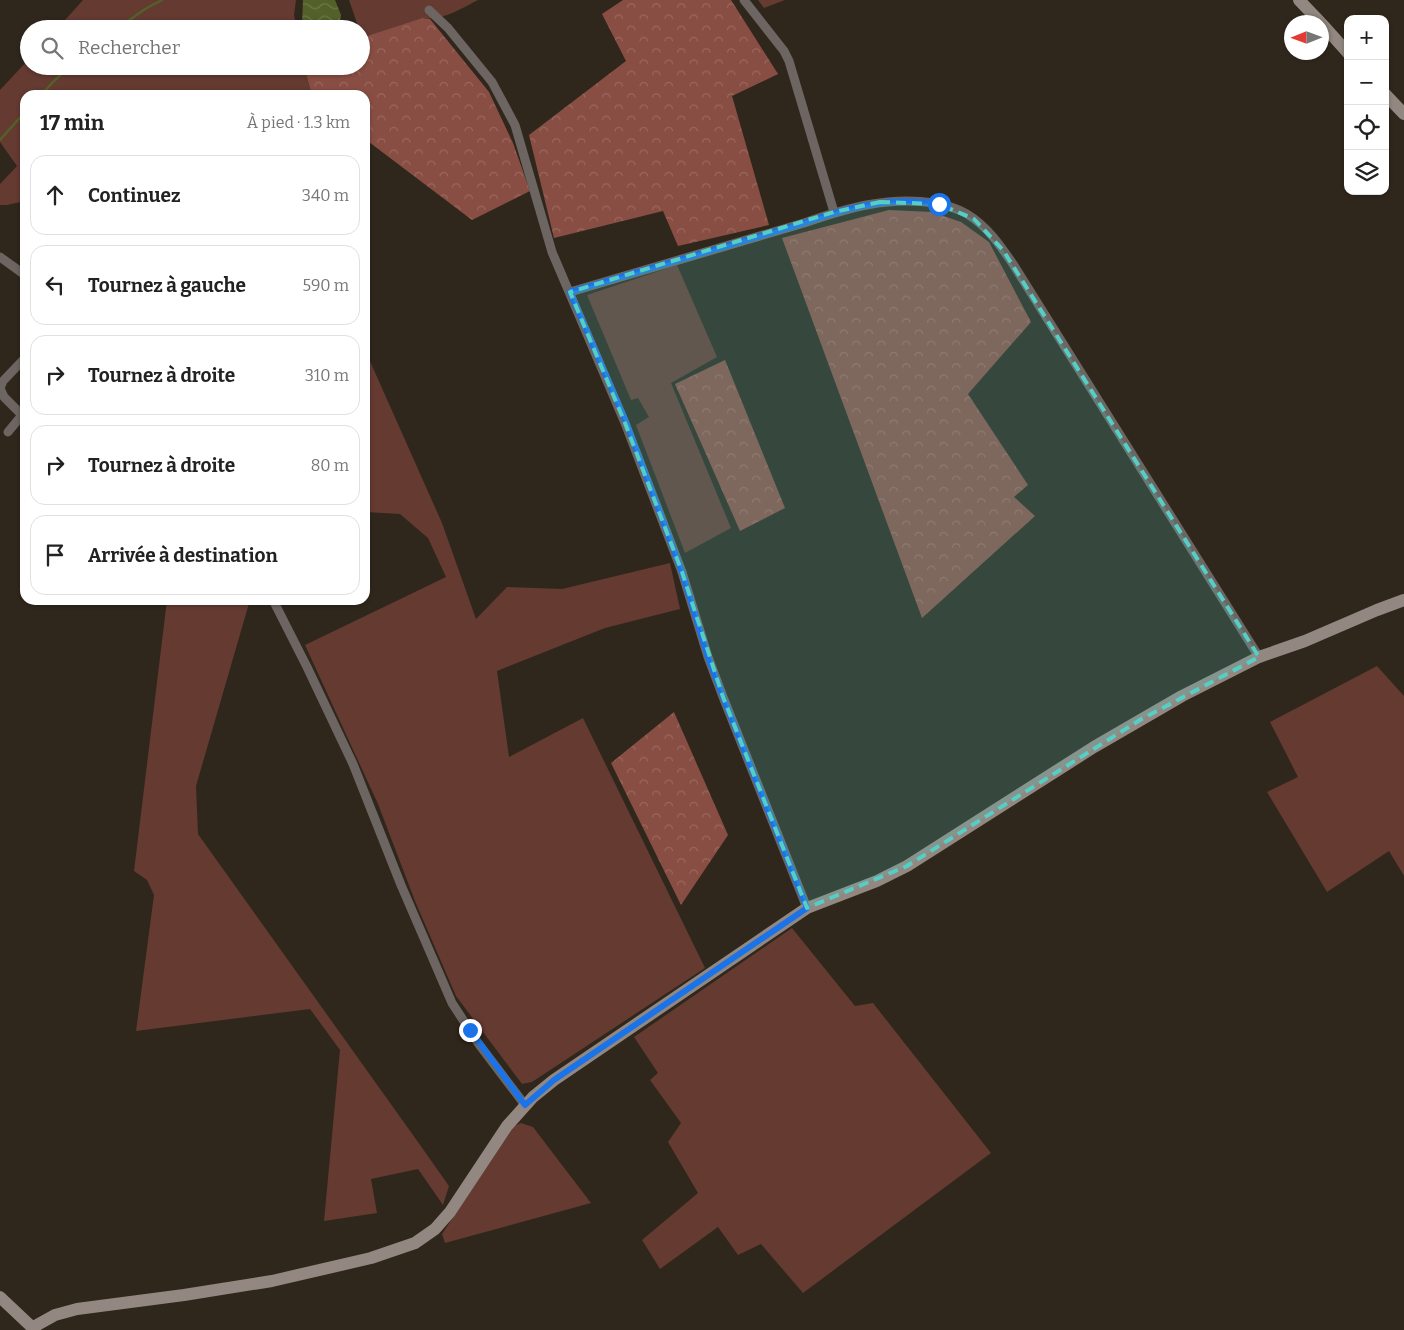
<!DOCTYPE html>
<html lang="fr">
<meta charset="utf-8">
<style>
body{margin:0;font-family:Bitter,serif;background:#f2f2f2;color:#222}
.controls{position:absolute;right:15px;top:15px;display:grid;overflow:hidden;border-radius:10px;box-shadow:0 1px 4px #0004}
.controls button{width:45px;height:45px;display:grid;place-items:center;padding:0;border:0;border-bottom:1px solid #e0e0e0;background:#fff;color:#222;font:25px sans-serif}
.compass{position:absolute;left:1284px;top:15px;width:45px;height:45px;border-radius:50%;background:#fff;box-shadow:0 1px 4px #0004;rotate:269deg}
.stop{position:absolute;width:15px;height:15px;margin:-11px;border:4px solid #1a73e8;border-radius:50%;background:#fff}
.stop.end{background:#1a73e8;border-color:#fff;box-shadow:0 1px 5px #0008}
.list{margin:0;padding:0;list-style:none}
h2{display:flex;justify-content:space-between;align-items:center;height:65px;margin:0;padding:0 20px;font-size:21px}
h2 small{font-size:16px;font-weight:400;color:#767676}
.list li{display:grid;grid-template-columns:32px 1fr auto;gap:15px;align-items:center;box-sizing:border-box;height:80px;margin:0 10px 10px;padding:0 10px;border:1px solid #e0e0e0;border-radius:15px}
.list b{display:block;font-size:19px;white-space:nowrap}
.list em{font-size:16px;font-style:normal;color:#767676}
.icon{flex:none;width:28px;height:28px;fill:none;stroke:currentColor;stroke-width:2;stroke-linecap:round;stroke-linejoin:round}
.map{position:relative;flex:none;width:1404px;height:1330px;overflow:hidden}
.search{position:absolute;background:#fff;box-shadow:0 1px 4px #0004;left:20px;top:20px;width:350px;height:55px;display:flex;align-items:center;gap:12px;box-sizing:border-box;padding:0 18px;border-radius:28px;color:#767676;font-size:19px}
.panel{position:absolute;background:#fff;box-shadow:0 1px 4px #0004;left:20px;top:90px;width:350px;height:515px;border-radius:15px}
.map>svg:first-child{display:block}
</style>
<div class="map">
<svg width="1404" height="1330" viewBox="0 0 1404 1330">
<defs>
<pattern id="forest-crowns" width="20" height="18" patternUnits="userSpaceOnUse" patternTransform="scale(1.25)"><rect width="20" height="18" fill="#894e43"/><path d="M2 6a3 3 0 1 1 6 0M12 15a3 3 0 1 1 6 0" fill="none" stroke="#9a675e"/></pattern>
<pattern id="water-waves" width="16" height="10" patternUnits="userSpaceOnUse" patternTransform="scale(1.25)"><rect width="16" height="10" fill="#536129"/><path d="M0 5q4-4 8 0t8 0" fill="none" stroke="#6c7847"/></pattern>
</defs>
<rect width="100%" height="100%" fill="#2f271c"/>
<g fill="#643a31">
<polygon points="83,0 296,0 294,15 297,29 57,29"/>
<path d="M349,0H478C461,9 442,21 422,18L362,38L361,29H359Z"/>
<polygon points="758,0 785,0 764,8"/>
<polygon points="29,59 29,66 304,66 312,95 25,95 25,201 7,205 0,205 0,184 17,166 0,142 0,90"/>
<polygon points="677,265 717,357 671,383 731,528 685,553 636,425 649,417 638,398 631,400 587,295"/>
<polygon points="365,350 442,523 476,619 507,587 562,589 670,563 680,609 605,628 497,671 509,757 583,718 705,968 532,1082 522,1084 456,996 415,901 378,804 305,645 446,577 428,538 400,514 365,512"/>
<polygon points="167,600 250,600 196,786 198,834 413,1135 449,1186 443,1205 418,1169 371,1179 377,1213 324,1221 340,1050 310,1009 136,1031 154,895 147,880 134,871"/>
<polygon points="1377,666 1404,696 1404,876 1389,851 1327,892 1267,792 1298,777 1270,722"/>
<polygon points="792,928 855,1006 873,1003 991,1153 803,1293 761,1244 738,1255 718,1227 660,1269 642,1240 698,1193 668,1142 681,1123 650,1080 658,1073 634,1037"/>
<polygon points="521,1123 533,1127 591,1203 445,1243 442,1234 514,1126"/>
</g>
<g fill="url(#forest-crowns)">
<polygon points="623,0 731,0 778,74 732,96 769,225 678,246 663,211 554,238 529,135 626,61 602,14"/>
<polygon points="422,18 430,19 489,92 513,143 530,191 472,220 365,139 365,95 312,95 304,66 361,66 361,38"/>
<polygon points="889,210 932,212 961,222 989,242 1031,322 968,394 1028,485 1014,497 1035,516 922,618 782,238"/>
<polygon points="725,360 785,508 740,531 675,384"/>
<polygon points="674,712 728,835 681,905 611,763"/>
</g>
<path fill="url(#water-waves)" d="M303,0H335L341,15L340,21C330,25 316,29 305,29L302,24Z"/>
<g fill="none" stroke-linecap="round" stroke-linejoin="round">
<g stroke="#536129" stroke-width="2.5">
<polyline points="117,29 145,9 162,0"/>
<polyline points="41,95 54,81 70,66"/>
<polyline points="0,140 25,112"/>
</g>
<g stroke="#6c6561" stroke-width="9">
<polyline points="744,0 784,51 789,61 834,212"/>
<polyline points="429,10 448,28 492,82 515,125 552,252 625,423 682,572 708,657 723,697 807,908"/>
<polyline points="0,257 25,275"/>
<path d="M570,292L804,223C847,208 888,196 934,203C945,205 957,208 967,214C987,226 1000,245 1013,264L1259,657"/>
<polyline points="25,358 3,381 0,388 4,397 25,418"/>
<polyline points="8,432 22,415"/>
<polyline points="273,600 307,667 353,764 401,885 452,1003 478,1043 525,1105"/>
</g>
<g stroke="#928881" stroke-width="12">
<polyline points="1299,0 1320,22"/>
<polyline points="1322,24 1348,53"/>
<polyline points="1385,94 1404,114"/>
<polyline points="0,1297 35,1330"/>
<polyline points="33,1328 37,1325 55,1315 77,1309 184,1295 272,1281 371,1258 415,1243 435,1229 450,1212 507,1126 533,1097 554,1080 807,908 877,881 907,866 1094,747 1182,696 1259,657 1305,641 1377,610 1404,600"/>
</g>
</g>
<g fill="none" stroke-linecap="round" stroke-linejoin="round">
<path stroke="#1a73e8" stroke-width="6" d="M470,1030L525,1105L554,1080L807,908L723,697L708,657L682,572L626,422L570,292L804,223C849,207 890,196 939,204"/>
</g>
<path fill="#55cec5" fill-opacity="0.2" stroke="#55cec5" stroke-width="4" stroke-dasharray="10 6" stroke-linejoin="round" d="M880,202L939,204L974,219L1003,250L1259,657L1140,720L907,866L807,908L723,697L682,572L625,423L570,292L834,212Z"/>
</svg>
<div class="controls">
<button>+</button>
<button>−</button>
<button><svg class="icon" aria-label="locate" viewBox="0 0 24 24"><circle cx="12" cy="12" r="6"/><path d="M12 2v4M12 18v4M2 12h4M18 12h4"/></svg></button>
<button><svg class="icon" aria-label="layers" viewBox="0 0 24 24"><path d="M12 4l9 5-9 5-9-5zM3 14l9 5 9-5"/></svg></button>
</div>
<svg class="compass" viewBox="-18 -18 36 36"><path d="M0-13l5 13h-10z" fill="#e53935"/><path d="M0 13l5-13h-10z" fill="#767676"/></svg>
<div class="stop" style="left:939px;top:204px"></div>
<div class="stop end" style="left:470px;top:1030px"></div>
<div class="search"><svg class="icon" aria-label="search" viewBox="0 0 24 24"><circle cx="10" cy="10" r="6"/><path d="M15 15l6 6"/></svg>Rechercher</div>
<section class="panel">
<h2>17 min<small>À pied · 1.3 km</small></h2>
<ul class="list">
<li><svg class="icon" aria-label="ahead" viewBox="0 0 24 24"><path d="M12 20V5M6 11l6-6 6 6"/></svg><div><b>Continuez</b></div><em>340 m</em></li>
<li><svg class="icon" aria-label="left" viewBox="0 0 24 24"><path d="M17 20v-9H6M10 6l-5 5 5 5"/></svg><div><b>Tournez à gauche</b></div><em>590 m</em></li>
<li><svg class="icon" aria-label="right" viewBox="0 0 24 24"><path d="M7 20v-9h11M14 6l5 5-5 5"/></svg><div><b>Tournez à droite</b></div><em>310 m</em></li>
<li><svg class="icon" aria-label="right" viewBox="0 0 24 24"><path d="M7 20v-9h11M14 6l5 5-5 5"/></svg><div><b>Tournez à droite</b></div><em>80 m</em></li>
<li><svg class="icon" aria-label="arrive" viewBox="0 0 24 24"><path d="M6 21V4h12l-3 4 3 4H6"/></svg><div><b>Arrivée à destination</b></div></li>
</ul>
</section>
</div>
